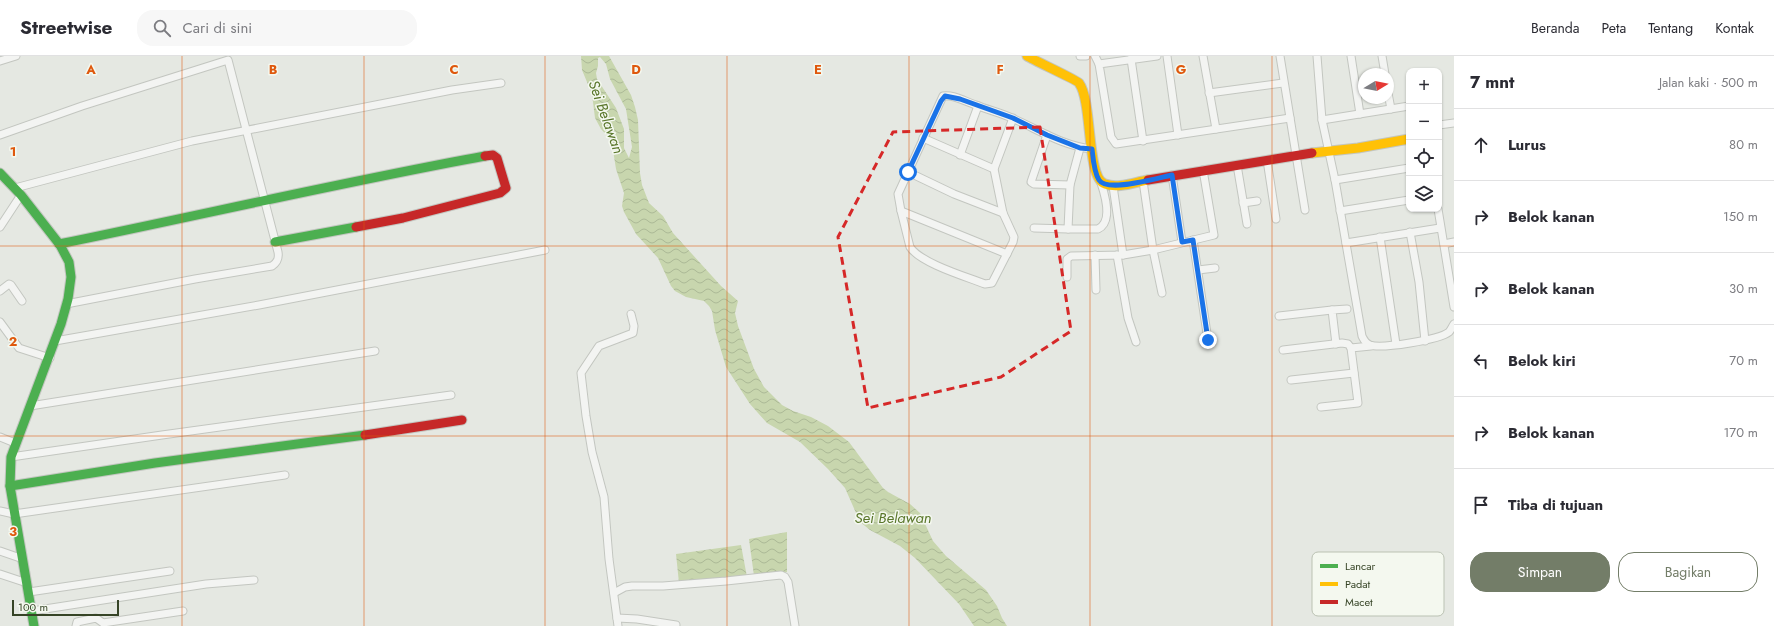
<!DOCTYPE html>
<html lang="id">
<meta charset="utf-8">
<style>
body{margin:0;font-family:Jost,sans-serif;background:#f7f7f7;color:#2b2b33}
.controls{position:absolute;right:12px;top:12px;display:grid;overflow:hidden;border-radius:8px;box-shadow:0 1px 3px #0004}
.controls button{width:36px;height:36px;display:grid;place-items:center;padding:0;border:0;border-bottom:1px solid #e1e1e2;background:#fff;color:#2b2b33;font:20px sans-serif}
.compass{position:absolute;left:1358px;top:12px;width:36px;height:36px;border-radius:50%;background:#fff;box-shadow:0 1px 3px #0004;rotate:80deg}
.scale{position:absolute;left:12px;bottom:10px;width:107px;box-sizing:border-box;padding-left:4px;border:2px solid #364426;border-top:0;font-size:11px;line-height:14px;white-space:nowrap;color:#364426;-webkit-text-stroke:3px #f4f8ef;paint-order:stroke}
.stop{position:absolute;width:12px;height:12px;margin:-9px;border:3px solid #1a73e8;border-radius:50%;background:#fff}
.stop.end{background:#1a73e8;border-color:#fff;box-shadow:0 1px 4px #0008}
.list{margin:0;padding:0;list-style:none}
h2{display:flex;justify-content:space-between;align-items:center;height:52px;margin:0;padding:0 16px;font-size:17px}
h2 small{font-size:13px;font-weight:400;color:#7c7c81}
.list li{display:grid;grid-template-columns:26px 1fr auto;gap:12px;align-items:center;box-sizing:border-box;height:72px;padding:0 16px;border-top:1px solid #e1e1e2}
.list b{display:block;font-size:15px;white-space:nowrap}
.list em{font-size:13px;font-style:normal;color:#7c7c81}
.actions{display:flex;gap:8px;padding:12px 16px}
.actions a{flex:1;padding:9px 0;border:1px solid #737d68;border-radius:16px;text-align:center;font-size:14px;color:#737d68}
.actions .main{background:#737d68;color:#fff}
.icon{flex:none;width:22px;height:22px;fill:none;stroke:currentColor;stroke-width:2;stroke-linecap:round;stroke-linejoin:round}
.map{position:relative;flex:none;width:1454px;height:570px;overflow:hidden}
header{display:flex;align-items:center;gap:24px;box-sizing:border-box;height:56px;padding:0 20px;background:#fff;border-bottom:1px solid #e1e1e2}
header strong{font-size:19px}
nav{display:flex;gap:22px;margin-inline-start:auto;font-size:14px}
.search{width:280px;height:36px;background:#f7f7f7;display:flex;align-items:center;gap:10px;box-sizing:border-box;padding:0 14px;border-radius:16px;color:#7c7c81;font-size:15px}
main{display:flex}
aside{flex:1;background:#fff}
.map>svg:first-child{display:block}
</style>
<header>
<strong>Streetwise</strong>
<div class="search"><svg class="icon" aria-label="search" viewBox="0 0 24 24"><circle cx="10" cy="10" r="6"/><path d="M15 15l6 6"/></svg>Cari di sini</div>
<nav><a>Beranda</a><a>Peta</a><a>Tentang</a><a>Kontak</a></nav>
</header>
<main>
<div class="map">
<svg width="1454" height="570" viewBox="0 0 1454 570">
<defs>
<pattern id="water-waves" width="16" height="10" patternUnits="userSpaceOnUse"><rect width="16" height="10" fill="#c8d6ae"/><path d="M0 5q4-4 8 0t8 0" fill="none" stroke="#acb996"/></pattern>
</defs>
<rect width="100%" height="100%" fill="#e5e8e2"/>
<g fill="url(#water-waves)" fill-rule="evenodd">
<path d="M581,0H609L631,39L635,51L638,64L640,117L642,129L649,147L663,160L673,177L721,230L738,245L735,257L738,270L754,313L764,331L782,349L793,355L811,361L828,370L849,386L883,432L888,436L910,448L920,457L933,485L946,500L986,534L997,550L1002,562L1007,570H974L959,548L915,502L900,490L870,474L860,466L845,432L828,413L800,386L767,367L750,348L726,311L715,274L712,255L709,250L704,245L686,241L675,235L671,230L658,202L636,178L624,156L622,150L624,137L616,113L612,88L609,82L601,73L595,62L592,38L582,14ZM600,1L606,8L610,23L626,53L632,91L629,102L624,92V73L616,52L597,23L596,17L598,10V2Z"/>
<polygon points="787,476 787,516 754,520 749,483"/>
<polygon points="741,489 747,521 679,527 676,498"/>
</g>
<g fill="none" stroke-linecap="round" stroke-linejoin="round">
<defs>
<g id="street">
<polyline points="1080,0 1086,0"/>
<polyline points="1095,0 1099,8"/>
<polyline points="1157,0 1099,8 1111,81 1116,88 1290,62"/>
<polyline points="1167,0 1178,79"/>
<polyline points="1203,0 1216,73"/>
<polyline points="1280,0 1305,154"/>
<path d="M1317,0L1322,64L1335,124L1362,280C1364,284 1365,287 1370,289C1381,293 1439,284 1449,276C1451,274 1452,271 1454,268"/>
<polyline points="1351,0 1360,58"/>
<polyline points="1382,0 1385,18"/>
<polyline points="1131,3 1143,85"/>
<polyline points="0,5 16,0"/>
<polyline points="1209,37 1283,27"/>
<polyline points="1388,37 1391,53"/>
<polyline points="1322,64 1409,50"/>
<polyline points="1439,69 1454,67"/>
<path d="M0,79L82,50L228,4L278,196C279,202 278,206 272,210L195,223L66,248"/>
<polyline points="1047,79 1031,126 1034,128 1070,129"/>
<polyline points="923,82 994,113"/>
<path d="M1080,92L1070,129L1068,173H1098C1113,166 1105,139 1101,127"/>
<polyline points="960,99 978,50"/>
<polyline points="1267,104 1276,163"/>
<polyline points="1237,109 1247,168"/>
<polyline points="908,116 954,138 1003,157"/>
<polyline points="1172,119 1182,186"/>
<polyline points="1335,124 1409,112"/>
<polyline points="1143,125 1153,194 1162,237"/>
<polyline points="1113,130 1123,199"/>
<polyline points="15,132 192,85 452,34 501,27"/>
<polyline points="1243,147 1257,145"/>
<polyline points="1438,153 1454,251"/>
<path d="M901,155L910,191C920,207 967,221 985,228L992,227L1013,186L1014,181L1003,157L994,113L1013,62"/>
<polyline points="1340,155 1409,144"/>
<polyline points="0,171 21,139"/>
<polyline points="1034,172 1068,173"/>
<polyline points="1410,176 1419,226 1425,285"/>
<polyline points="1380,181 1396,288"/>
<polyline points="1193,184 1208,284"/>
<polyline points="1346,187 1440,172"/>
<polyline points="1444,188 1454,186"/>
<path d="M1007,198L901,155L898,138L943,40C953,38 966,46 976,49C988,54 1002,57 1014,63C1039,74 1063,90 1092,93"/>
<polyline points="1095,199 1096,234"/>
<polyline points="1117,199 1128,262 1136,286"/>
<polyline points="1198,214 1215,212"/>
<polyline points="1067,221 1067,203 1071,200 1123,199 1153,194 1214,179 1203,114"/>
<polyline points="0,235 9,228 11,229 22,245"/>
<polyline points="1279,260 1332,254"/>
<polyline points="0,266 19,292 50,302"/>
<polyline points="55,285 259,249 545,194"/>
<polyline points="1336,288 1332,254 1347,253"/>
<polyline points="1283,294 1342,287 1348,288 1351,292"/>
<polyline points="1291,324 1354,317"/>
<polyline points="30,350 375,295"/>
<polyline points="1321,351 1358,347 1351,292 1371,290"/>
<polyline points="0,381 15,387"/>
<polyline points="11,401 162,379 451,339"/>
<polyline points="0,455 14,458 285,419"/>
<polyline points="0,495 23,503"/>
<polyline points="0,518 27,527"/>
<polyline points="29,536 170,515"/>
<polyline points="614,537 625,531 632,530 663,530 726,525 781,519 785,521 788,526 795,570"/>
<polyline points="32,555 206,528 254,524"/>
<polyline points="617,562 637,563 676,569"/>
<polyline points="76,570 77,566 96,562 103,567 183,555"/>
<polyline points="618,570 609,503 604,441 592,396 586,360 581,317 599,290 633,277 634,270 631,258"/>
</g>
<g id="fast">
<polyline points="0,117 21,139 60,189 69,206 71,221 68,243 61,268 11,401 10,430 34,570"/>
<polyline points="275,186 356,171"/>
<path d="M59,188C201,159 343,126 485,100"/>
<polyline points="10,430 155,407 365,379"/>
</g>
<g id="slow">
<path d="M1027,0C1035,5 1077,24 1079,27C1093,46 1086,122 1105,128C1118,133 1135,126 1148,124"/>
<polyline points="1312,97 1358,92 1409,83"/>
</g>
<g id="jam">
<polyline points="1148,124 1312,97"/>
<polyline points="356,171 403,162 500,137 506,132 497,102 493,99 485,100"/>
<polyline points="365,379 462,364"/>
</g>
</defs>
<use href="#street" stroke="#c3c6c0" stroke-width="9"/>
<use href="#fast" stroke="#c3c6c0" stroke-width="11"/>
<use href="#slow" stroke="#c3c6c0" stroke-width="11"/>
<use href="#jam" stroke="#c3c6c0" stroke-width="11"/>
<use href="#street" stroke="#f3f4f2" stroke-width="7"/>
<use href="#fast" stroke="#4caf50" stroke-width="9"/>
<use href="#slow" stroke="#ffc107" stroke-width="9"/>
<use href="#jam" stroke="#c62828" stroke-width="9"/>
</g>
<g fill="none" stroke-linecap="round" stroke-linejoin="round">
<path stroke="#1a73e8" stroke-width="5" d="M908,116L941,45L945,40L960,43L1013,62L1047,79L1080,92L1092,93C1093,102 1094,116 1099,124C1107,137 1158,122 1172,119L1182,186L1193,184L1208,284"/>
</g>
<path fill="none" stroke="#d62828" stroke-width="3" stroke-dasharray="8 5" stroke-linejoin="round" d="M1040,71L1071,275L1001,321L868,352L838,181L893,76Z"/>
<path fill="none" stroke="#df580d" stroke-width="1" stroke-opacity="0.55" d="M182,0V570M364,0V570M545,0V570M727,0V570M909,0V570M1090,0V570M1272,0V570M0,190H1454M0,380H1454"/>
<g text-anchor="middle" stroke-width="3" stroke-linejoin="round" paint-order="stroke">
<g font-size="15" font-style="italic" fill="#5a772b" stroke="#f4f8ef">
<text transform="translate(606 61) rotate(70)" y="5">Sei Belawan</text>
<text x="893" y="467">Sei Belawan</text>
</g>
</g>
<rect x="1312" y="496" width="132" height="64" rx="6" fill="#f4f8ef" stroke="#bbc2b3" stroke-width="1"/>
<rect x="1320" y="508" width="18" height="4" fill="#4caf50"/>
<rect x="1320" y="526" width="18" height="4" fill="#ffc107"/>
<rect x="1320" y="544" width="18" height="4" fill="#c62828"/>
<g font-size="11" fill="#364426">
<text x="1345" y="514">Lancar</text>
<text x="1345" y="532">Padat</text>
<text x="1345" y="550">Macet</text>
</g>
<g font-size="13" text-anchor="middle" font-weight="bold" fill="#df580d" stroke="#f4f8ef" stroke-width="3" stroke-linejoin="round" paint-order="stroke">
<text x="91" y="18">A</text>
<text x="273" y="18">B</text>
<text x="454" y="18">C</text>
<text x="636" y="18">D</text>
<text x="818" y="18">E</text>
<text x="1000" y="18">F</text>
<text x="1181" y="18">G</text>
<text x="13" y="100">1</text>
<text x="13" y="290">2</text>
<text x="13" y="480">3</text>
</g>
</svg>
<div class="controls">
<button>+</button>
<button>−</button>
<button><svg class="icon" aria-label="locate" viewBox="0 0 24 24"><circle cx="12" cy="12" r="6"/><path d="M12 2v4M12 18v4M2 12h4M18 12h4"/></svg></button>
<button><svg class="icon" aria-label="layers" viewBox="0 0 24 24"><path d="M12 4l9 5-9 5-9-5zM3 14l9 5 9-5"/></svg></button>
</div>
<svg class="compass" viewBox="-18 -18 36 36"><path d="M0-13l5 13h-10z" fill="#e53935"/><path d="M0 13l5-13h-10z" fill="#7c7c81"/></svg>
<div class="scale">100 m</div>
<div class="stop" style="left:908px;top:116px"></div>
<div class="stop end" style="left:1208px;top:284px"></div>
</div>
<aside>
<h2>7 mnt<small>Jalan kaki · 500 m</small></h2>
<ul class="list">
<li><svg class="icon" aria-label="ahead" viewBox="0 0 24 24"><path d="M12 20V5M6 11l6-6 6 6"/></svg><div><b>Lurus</b></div><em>80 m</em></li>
<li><svg class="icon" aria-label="right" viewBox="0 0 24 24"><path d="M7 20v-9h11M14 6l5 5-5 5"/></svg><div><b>Belok kanan</b></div><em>150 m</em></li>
<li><svg class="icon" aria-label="right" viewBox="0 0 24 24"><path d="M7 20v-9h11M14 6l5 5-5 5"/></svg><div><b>Belok kanan</b></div><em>30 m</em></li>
<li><svg class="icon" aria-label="left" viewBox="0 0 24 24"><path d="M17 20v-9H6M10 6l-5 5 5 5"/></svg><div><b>Belok kiri</b></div><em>70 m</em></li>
<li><svg class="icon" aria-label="right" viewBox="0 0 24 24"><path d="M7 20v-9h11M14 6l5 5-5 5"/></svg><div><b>Belok kanan</b></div><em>170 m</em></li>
<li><svg class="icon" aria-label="arrive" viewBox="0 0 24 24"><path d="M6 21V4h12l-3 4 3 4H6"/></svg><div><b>Tiba di tujuan</b></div></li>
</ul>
<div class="actions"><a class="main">Simpan</a><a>Bagikan</a></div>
</aside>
</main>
